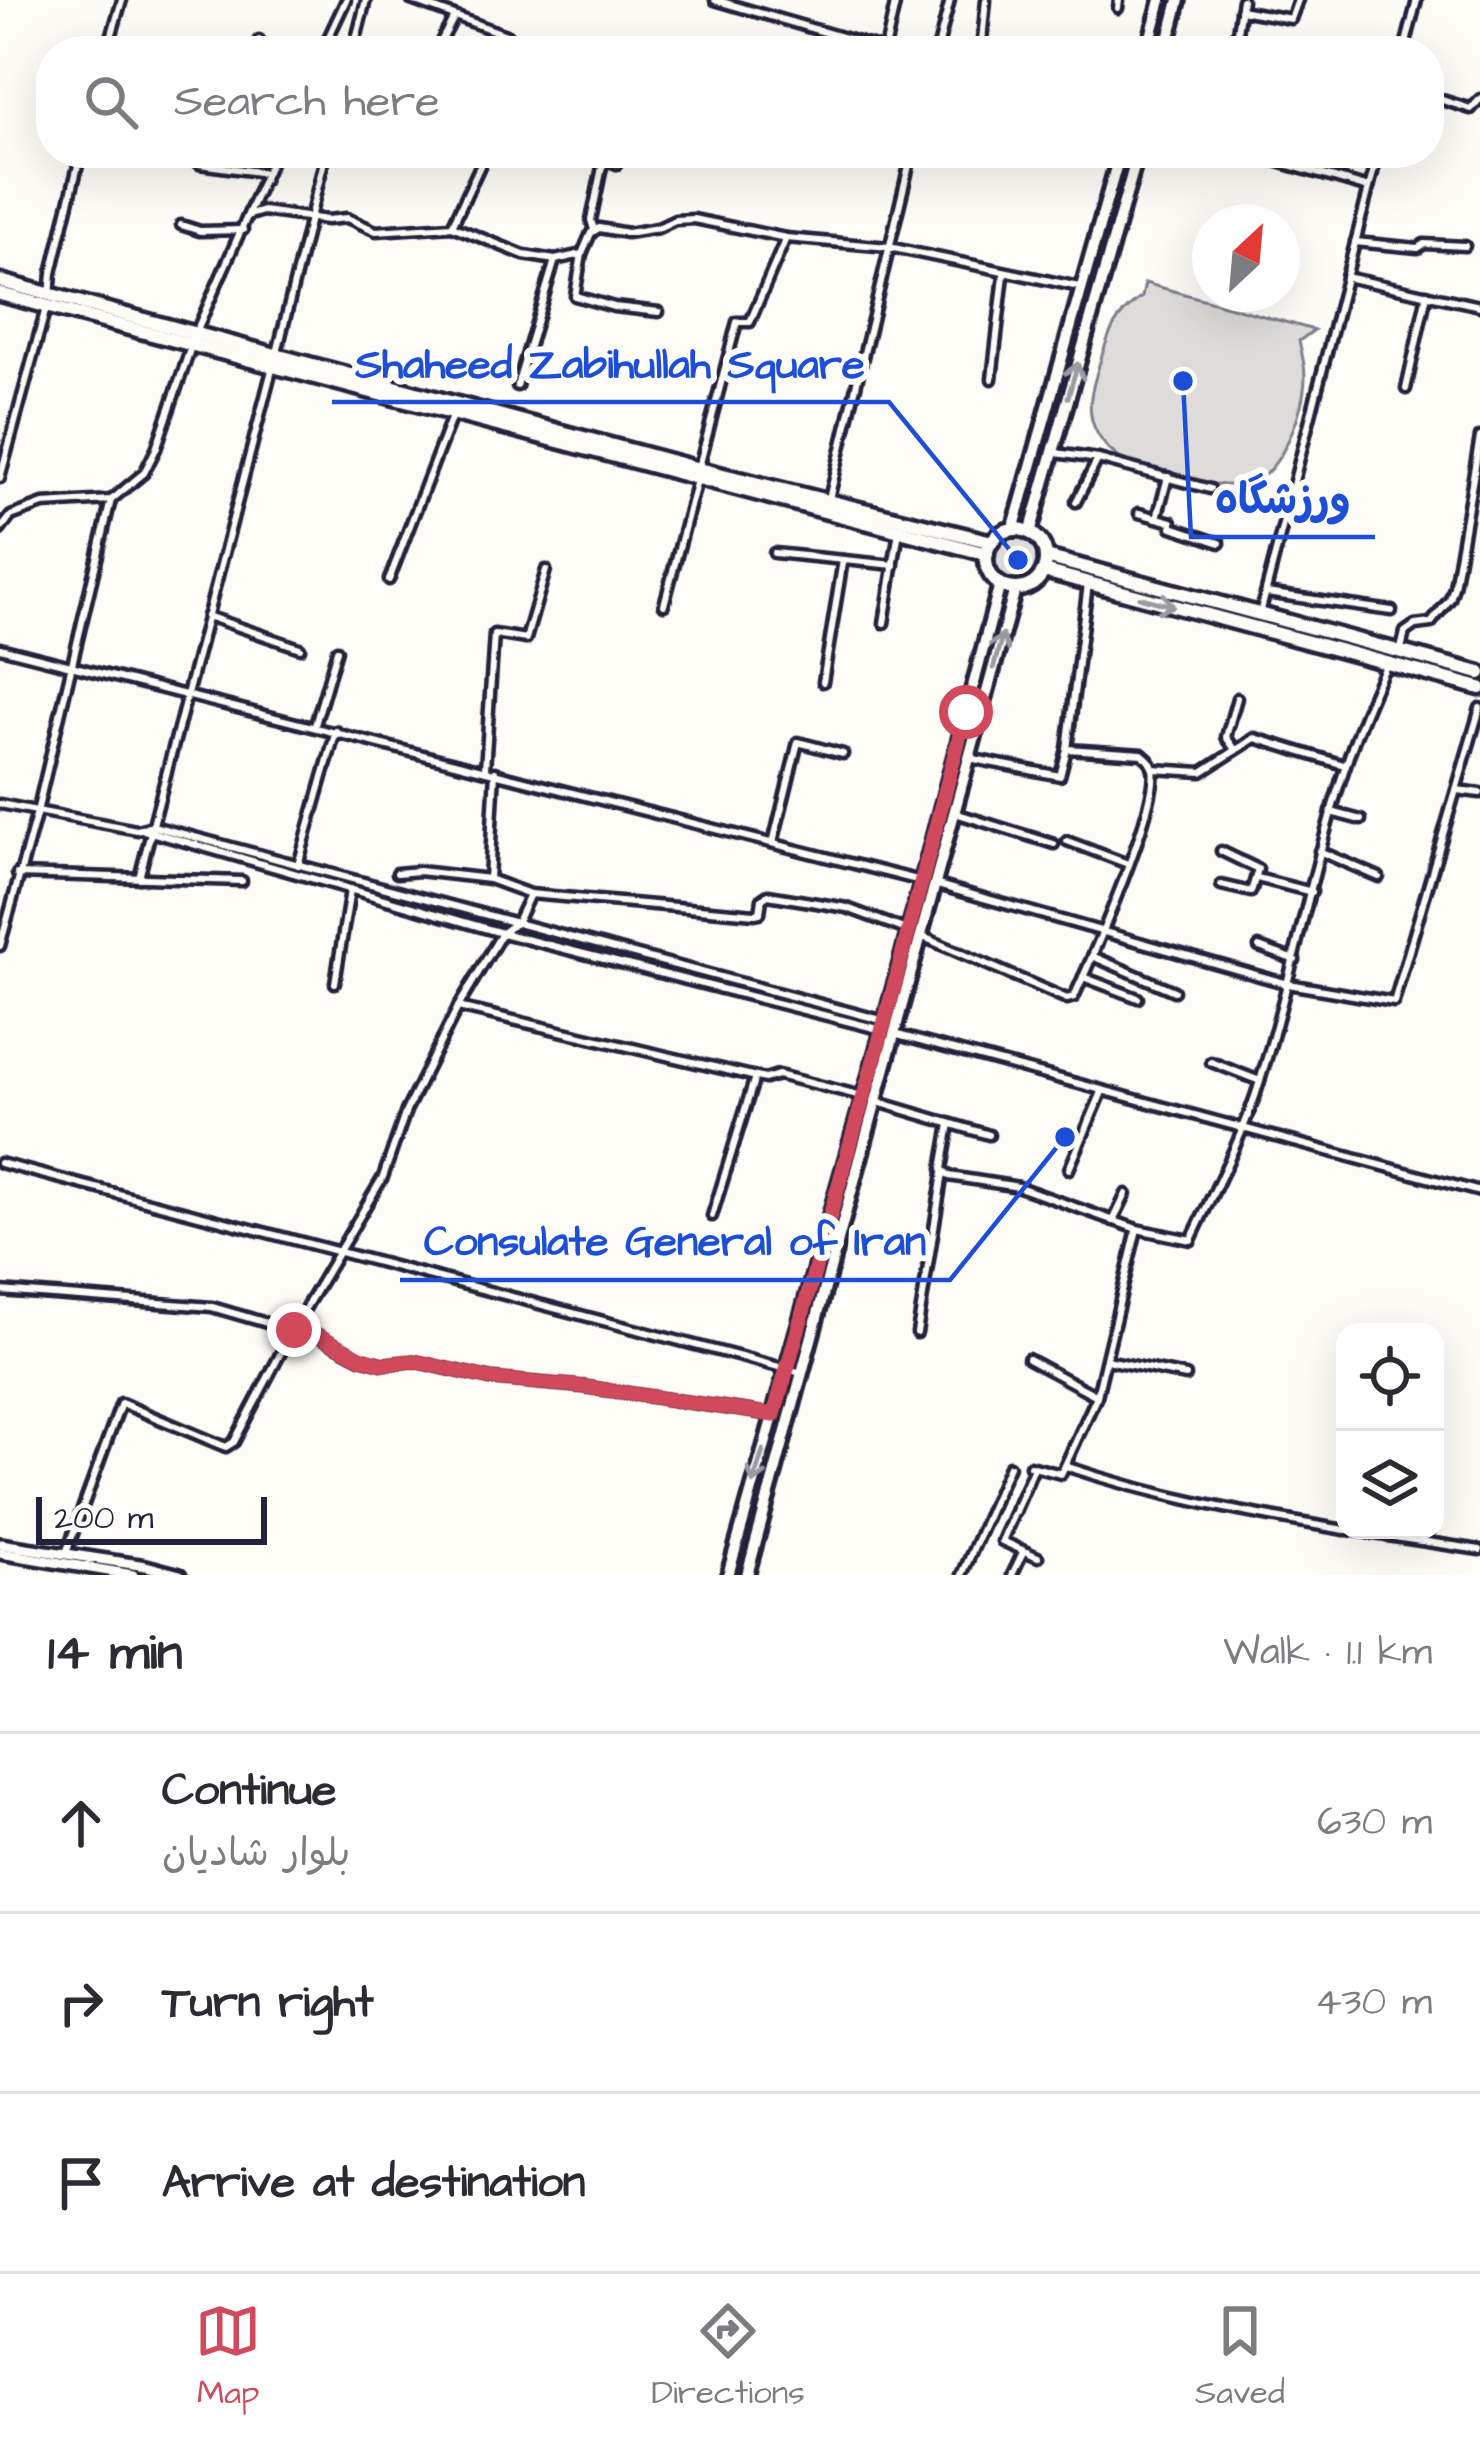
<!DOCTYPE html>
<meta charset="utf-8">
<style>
body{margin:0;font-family:"Architects Daughter","Playpen Sans Arabic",sans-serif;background:#f7f7f7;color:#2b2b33}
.controls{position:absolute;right:36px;bottom:36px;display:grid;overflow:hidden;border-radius:24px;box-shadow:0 12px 48px #0002}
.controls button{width:108px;height:108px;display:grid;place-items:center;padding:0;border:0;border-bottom:3px solid #e1e1e2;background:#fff;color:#2b2b33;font:60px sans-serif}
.compass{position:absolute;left:1192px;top:204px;width:108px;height:108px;border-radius:50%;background:#fff;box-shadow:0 12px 48px #0002;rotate:26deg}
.scale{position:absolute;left:36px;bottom:30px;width:231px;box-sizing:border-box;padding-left:12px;border:6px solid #22223b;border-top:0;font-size:33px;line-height:42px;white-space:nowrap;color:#22223b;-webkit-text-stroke:9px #fdfcf7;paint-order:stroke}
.stop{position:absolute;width:36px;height:36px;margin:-27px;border:9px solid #d1495b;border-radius:50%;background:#fff}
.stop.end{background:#d1495b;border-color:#fff;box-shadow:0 3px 12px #0008}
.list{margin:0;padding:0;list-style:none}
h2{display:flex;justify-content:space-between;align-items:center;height:156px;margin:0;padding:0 48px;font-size:51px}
h2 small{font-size:39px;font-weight:400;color:#7c7c81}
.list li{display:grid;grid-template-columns:78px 1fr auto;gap:36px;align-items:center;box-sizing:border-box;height:180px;padding:0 48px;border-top:3px solid #e1e1e2}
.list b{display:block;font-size:45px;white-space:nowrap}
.list p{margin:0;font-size:39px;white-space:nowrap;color:#7c7c81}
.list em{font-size:39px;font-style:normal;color:#7c7c81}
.icon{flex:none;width:66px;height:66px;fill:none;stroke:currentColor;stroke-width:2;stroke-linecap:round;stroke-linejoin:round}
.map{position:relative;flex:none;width:1480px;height:1575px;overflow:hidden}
.search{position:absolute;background:#fff;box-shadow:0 12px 48px #0002;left:36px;right:36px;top:36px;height:132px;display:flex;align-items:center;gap:30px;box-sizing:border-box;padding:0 42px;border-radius:48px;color:#7c7c81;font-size:45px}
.sheet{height:696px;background:#fff}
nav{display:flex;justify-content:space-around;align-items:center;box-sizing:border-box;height:168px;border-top:3px solid #e1e1e2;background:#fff;font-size:33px;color:#7c7c81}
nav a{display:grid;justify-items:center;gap:6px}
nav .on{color:#d1495b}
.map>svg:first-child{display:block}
</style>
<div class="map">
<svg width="1480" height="1575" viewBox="0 0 1480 1575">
<rect width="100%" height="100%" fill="#fdfcf7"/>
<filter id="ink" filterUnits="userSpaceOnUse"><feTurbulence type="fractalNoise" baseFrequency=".00833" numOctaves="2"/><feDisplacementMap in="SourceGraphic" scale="24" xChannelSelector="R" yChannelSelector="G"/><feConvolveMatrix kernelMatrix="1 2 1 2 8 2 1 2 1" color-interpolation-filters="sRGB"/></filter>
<g filter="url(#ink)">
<g fill="#dddcdb" stroke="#807f8b" stroke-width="3">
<path d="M1145,283L1314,330L1299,341C1302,353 1305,365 1305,377C1305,408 1283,468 1254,482C1232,493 1149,473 1127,462C1111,455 1096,437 1092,420C1087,402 1094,383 1099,365C1108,334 1115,315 1142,297Z"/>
<circle cx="1016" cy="559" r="21"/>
</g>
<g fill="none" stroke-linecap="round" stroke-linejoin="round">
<defs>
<g id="street">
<polyline points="411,0 509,36"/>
<polyline points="715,0 889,51"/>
<polyline points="1118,8 1119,0"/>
<polyline points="1240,10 1291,19 1298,0"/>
<polyline points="885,49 896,0"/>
<polyline points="107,51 122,0"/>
<polyline points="255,51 259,40"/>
<polyline points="322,51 346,0"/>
<polyline points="353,51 366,0"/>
<polyline points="436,51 454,17"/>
<polyline points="937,51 950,0"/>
<polyline points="981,51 986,0"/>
<polyline points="1234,51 1242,0"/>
<polyline points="1404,51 1417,0"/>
<polyline points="1429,96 1471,109 1480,99"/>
<polyline points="1247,153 1369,188"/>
<polyline points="199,164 266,173"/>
<polyline points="250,215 263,211 327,220 347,218 376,231 452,226 524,255 555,260 582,254 591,233 599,228 627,233 658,228 675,220 694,219 786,238 889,247 1079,287"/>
<polyline points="181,225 200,231 243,230"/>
<polyline points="452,226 486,153"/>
<polyline points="594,230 591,220 602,167 607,160 617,164 620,153"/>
<polyline points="1355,242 1418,248 1424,244 1465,246"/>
<polyline points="582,254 575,296 614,307 659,312"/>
<polyline points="1346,277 1480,306"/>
<polyline points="50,296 52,273 81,153"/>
<polyline points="277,353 326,153"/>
<polyline points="992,379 1004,275"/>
<polyline points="517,386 555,260"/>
<polyline points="1406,389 1427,294"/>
<polyline points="1056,453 1098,459 1210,489"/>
<polyline points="699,467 737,322 750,322 786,238"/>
<polyline points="0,478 46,308"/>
<polyline points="829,499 912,153"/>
<polyline points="1076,502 1098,459"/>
<polyline points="1139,513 1172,522 1172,527 1220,543"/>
<polyline points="1157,518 1168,477"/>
<polyline points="0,530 11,516 43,504 111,500 144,473 156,449 196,332 275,153"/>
<polyline points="774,553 894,565"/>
<polyline points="389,580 452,416"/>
<polyline points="1266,593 1392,611"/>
<polyline points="664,605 697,480"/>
<polyline points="1260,614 1378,153"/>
<polyline points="207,616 300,648"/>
<polyline points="884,623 899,531"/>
<polyline points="0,648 921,881"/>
<polyline points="1401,649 1405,632 1415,625 1431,623 1450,599 1454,587 1480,437"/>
<polyline points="823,682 843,560"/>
<polyline points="315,725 337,650"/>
<polyline points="1234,748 1226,737 1237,698"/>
<polyline points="969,758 1060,776 1067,749"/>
<polyline points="485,769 494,634 526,639 546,570"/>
<polyline points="1153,769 1202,772 1255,738 1344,765"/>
<polyline points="495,772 489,879 530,894"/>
<polyline points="1457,790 1480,793"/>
<polyline points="0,804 137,830 153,826 885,1021"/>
<polyline points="1331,812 1361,820"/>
<polyline points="955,813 1054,844"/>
<polyline points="144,830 502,933 882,1030"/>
<polyline points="1067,841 1128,864"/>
<polyline points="773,843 798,742 843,754"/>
<polyline points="1221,851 1258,869 1251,892 1221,885"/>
<polyline points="1319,851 1379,877"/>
<polyline points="298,865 336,731"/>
<polyline points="397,873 419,871 489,879"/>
<polyline points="17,874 242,881"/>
<polyline points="139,878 273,366"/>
<polyline points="1257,878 1312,892"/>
<polyline points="934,884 1288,984 1394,1002 1480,708"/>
<path d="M921,936L1067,999L1074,997C1092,958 1160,803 1153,769C1151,760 1147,759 1142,754L1067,749L1088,584"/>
<polyline points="0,946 37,812 111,500"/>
<polyline points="1259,947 1295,960"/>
<polyline points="1092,956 1174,991"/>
<polyline points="1083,977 1138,998"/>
<polyline points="335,983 350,890"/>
<polyline points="458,1007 765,1079 778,1075 862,1096"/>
<polyline points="894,1034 1480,1192"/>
<polyline points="1211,1062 1260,1081"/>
<polyline points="878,1102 989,1135"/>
<path d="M950,1124L942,1169L949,1176L1019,1187L1137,1229L1191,1240C1215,1188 1243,1137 1260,1081C1304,942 1322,794 1388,662"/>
<polyline points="0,1163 802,1373"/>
<polyline points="1069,1169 1102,1092"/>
<polyline points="712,1216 755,1077"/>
<polyline points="1113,1221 1126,1194"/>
<polyline points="0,1291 212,1307 294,1331"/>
<polyline points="296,1324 361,1358 383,1364 414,1361 491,1379 586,1387 774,1415"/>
<polyline points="917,1333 943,1173"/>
<polyline points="1028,1359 1097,1396"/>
<polyline points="1107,1360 1186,1376"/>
<polyline points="1030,1466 1061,1474 1097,1396 1137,1229"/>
<path d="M1065,1466C1157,1497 1249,1514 1345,1530"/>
<polyline points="1034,1468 1002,1541 1038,1557"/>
<polyline points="1348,1530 1480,1550"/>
<polyline points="66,1553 121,1403 226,1447 234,1442 296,1324 383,1177 406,1111 458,1007 502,933 517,922 530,894 755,914 760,913 762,899 768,895 847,908 909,931"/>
<polyline points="962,1575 1009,1466"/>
<polyline points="1012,1575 1023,1552"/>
</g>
<g id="secondary">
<polyline points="0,1544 146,1566 180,1575"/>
<polyline points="0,1553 133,1575"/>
</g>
<g id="primary">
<polyline points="1147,51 1161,0"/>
<polyline points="1166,51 1179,0"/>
<polyline points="1013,530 1120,153"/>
<polyline points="1030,533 1138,153"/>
<polyline points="728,1575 885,1021 1000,584"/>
<polyline points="747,1575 1015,589"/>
</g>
<g id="highway">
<polyline points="0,281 699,469 992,542"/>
<polyline points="0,294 987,554"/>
<circle cx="1016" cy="559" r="30"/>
<polyline points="1046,557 1480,673"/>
<polyline points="1044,571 1480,688"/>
</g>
</defs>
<use href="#street" stroke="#22223b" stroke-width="15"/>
<use href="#secondary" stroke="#22223b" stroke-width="18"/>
<use href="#primary" stroke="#22223b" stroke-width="20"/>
<use href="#highway" stroke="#22223b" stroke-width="21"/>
<use href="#street" stroke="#fdfcf7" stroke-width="6"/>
<use href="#secondary" stroke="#fdfcf7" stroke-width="9"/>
<use href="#primary" stroke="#fdfcf7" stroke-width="10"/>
<use href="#highway" stroke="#fdfcf7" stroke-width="12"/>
</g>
<defs><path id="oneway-shaft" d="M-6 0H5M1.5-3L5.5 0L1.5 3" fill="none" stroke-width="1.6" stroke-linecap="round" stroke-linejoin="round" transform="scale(3)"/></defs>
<g stroke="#9a9aa2">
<use href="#oneway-shaft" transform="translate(1073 380) rotate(-74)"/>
<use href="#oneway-shaft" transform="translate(1157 602) rotate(15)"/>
<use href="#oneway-shaft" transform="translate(998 651) rotate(-75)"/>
<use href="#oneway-shaft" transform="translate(758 1467) rotate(107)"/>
</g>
</g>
<g fill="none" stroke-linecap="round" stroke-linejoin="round" filter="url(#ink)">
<polyline stroke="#d1495b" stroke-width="15" points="294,1330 296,1324 362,1358 383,1364 414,1361 491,1379 586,1387 774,1415 885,1021 966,712"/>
</g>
<path fill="none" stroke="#1d4ed8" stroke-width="4.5" d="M1018 560L889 402H332M1183 381L1191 537H1375M1065 1137L950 1280H400"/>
<g fill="#1d4ed8" stroke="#fdfcf7" stroke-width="4.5">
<circle cx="1018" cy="560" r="12"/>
<circle cx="1183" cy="381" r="12"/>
<circle cx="1065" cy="1137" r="12"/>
</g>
<g font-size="42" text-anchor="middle" font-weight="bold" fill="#1d4ed8" stroke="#fdfcf7" stroke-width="12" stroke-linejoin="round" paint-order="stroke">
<text x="610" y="378">Shaheed Zabihullah Square</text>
<text x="1283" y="513">ورزشگاه</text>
<text x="675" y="1255">Consulate General of Iran</text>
</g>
</svg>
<div class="controls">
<button><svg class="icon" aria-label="locate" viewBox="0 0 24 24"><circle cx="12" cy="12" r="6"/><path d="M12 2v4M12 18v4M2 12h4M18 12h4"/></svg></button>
<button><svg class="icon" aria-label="layers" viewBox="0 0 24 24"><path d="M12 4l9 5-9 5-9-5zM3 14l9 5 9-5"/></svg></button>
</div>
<svg class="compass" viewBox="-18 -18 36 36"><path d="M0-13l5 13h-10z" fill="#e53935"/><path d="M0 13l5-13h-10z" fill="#7c7c81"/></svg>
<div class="scale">200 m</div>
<div class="stop" style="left:966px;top:712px"></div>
<div class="stop end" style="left:294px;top:1330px"></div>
<div class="search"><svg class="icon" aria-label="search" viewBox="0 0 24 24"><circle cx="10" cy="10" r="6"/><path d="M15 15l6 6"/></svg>Search here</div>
</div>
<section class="sheet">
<h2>14 min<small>Walk · 1.1 km</small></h2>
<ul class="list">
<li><svg class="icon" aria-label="ahead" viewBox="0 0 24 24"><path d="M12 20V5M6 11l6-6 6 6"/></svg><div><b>Continue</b><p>بلوار شادیان</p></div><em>630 m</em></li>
<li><svg class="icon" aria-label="right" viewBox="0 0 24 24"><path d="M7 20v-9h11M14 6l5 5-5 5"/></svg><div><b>Turn right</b></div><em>430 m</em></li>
<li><svg class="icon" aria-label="arrive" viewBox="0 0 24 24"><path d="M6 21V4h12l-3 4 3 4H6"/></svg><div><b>Arrive at destination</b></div></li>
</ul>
</section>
<nav>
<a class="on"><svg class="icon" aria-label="map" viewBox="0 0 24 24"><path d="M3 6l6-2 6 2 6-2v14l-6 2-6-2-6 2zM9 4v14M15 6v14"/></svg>Map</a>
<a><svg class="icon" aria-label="directions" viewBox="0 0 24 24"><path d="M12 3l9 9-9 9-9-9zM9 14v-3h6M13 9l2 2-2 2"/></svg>Directions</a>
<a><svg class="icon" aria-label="saved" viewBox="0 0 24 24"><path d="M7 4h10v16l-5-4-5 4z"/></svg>Saved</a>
</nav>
